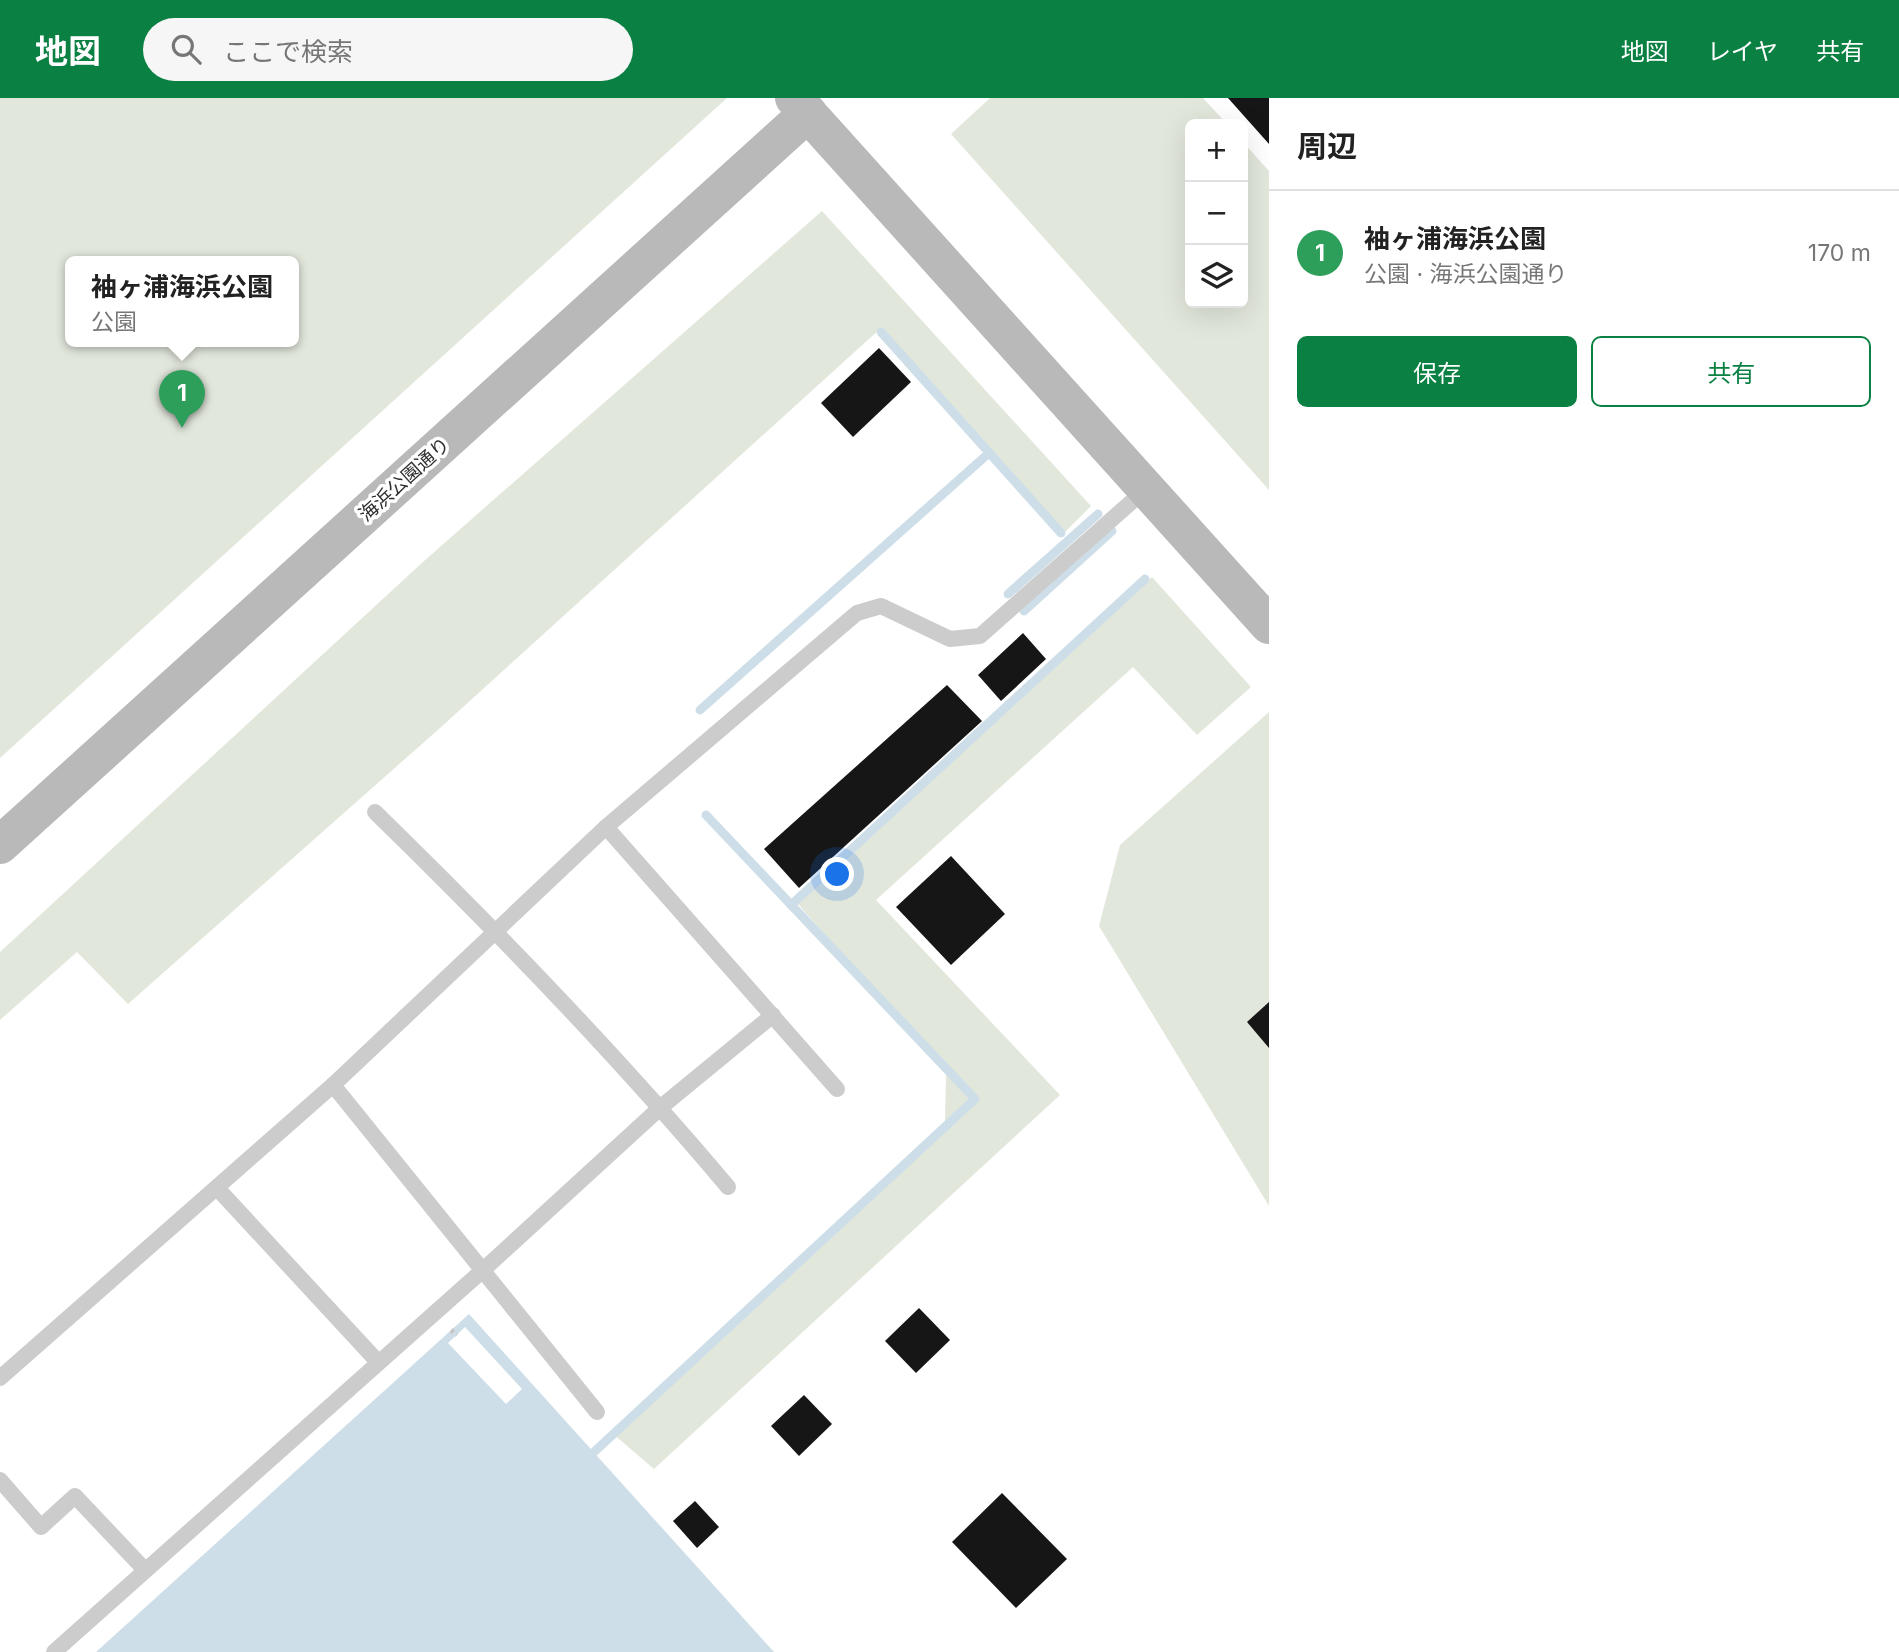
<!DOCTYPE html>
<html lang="ja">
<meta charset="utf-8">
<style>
body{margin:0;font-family:Inter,"Noto Sans JP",sans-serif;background:#f6f6f6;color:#222}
.controls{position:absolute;right:21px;top:21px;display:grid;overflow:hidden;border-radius:10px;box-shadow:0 7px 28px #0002}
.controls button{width:63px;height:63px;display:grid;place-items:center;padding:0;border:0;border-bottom:2px solid #e0e0e0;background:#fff;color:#222;font:35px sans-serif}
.you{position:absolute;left:838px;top:777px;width:24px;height:24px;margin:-18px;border:5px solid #fff;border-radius:50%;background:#1a73e8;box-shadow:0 0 0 10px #1a73e833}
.badge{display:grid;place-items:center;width:46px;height:46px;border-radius:50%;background:#0b8043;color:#fff;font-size:23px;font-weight:700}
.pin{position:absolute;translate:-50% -58px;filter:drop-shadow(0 2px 4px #0008)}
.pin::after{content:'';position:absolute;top:37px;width:24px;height:21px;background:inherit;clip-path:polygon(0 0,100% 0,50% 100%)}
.popup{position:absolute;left:65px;top:158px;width:234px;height:91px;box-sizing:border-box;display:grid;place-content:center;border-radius:10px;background:#fff;filter:drop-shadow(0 2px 5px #0005);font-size:23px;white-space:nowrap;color:#767676}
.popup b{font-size:26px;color:#222}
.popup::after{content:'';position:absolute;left:50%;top:100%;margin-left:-14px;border:14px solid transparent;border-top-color:#fff}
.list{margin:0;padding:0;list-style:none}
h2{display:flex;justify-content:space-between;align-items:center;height:91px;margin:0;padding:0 28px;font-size:30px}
h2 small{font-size:23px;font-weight:400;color:#767676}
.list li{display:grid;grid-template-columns:46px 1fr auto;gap:21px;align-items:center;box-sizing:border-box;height:126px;padding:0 28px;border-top:2px solid #e0e0e0}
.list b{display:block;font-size:26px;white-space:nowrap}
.list p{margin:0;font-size:23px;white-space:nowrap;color:#767676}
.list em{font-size:23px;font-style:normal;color:#767676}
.actions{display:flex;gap:14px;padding:21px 28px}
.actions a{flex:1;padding:16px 0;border:2px solid #0b8043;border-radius:10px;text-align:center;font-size:24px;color:#0b8043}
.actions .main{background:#0b8043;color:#fff}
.icon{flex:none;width:38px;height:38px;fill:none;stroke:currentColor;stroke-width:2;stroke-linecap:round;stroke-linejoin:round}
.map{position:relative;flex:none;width:1269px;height:1554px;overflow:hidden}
header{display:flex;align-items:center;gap:42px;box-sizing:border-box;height:98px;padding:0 35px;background:#0b8043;color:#fff}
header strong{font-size:33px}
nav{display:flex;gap:38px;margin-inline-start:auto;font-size:24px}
.search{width:490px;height:63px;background:#f6f6f6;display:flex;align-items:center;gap:18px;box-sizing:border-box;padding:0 24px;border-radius:38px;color:#767676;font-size:26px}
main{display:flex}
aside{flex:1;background:#fff}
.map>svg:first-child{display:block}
</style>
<header>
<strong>地図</strong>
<div class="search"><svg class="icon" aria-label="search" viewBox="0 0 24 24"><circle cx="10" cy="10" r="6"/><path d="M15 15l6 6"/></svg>ここで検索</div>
<nav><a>地図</a><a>レイヤ</a><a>共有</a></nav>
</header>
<main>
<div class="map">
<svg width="1269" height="1554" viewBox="0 0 1269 1554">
<rect width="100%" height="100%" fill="#fff"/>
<g fill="#e2e7dc" fill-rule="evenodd">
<path d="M0,0H727L0,660ZM70,164H294V244H70Z"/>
<polygon points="990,0 1203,0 1227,26 1190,26 1190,205 1243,205 1243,44 1269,73 1269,392 951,36"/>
<polygon points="822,113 1091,408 1065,434 881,230 440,630 128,906 77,854 0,922 0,854 424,463"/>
<polygon points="1152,479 1251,589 1197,637 1133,569 876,802 1060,997 654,1371 612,1335 945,1024 946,975 798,806"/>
<polygon points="1269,614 1269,1108 1099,828 1120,747"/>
</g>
<polygon fill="#cddee8" points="469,1216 774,1554 96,1554"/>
<polygon fill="#fff" points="465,1229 522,1291 506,1306 448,1245"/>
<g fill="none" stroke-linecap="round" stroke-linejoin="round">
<g stroke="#cddee8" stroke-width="9">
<polyline points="881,234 1061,435"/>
<polyline points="1008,496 1098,416"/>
<polyline points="1024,513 1112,433"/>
<polyline points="700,612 989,355"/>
<polyline points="791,807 1145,481"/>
<polyline points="594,1354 975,1001 706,717"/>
</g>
</g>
<g fill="#161616">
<polygon points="1228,0 1269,0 1269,46"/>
<polygon points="879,250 911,284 853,339 821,305"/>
<polygon points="1023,535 1046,561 1001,603 978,577"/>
<polygon points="947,587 982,623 799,790 764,751"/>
<polygon points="951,758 1005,816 951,867 896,809"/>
<polygon points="1269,904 1269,950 1247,924"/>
<polygon points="919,1210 950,1242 916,1275 885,1243"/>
<polygon points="804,1297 832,1326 799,1358 771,1328"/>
<polygon points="1002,1395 1067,1461 1016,1510 952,1444"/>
<polygon points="695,1403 719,1429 697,1450 673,1423"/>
</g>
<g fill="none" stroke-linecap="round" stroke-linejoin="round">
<polyline stroke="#c6c6c6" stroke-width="4.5" stroke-dasharray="3.5 3.5" stroke-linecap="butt" points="451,1232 457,1237"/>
<g stroke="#ccc" stroke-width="16">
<path d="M375,714C498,834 617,957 728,1089"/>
<polyline points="606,729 837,991"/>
<polyline points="333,987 597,1314"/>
<polyline points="217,1090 378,1264"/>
<polyline points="0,1280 333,987 606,729 857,515 881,508 950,541 980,538 1146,391"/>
<polyline points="0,1382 41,1429 75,1398 145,1472"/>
<polyline points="54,1554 483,1172 661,1009 773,917"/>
</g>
<g stroke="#b9b9b9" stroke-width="38">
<polyline points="794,0 1269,527"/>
<polyline points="0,747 808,15"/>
</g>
</g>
<g text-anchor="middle" stroke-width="7" stroke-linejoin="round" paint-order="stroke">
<g font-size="19" fill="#2f2f2f" stroke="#fff">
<text transform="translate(404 381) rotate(-42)" y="7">海浜公園通り</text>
</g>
</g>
</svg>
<div class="controls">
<button>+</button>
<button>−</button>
<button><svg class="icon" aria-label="layers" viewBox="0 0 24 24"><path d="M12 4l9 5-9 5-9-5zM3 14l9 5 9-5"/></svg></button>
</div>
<div class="you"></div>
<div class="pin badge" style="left:182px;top:330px;background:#2e9e5b">1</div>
<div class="popup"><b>袖ヶ浦海浜公園</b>公園</div>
</div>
<aside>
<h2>周辺<small></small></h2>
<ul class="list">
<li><span class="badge" style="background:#2e9e5b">1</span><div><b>袖ヶ浦海浜公園</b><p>公園 · 海浜公園通り</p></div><em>170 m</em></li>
</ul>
<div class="actions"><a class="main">保存</a><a>共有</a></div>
</aside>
</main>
